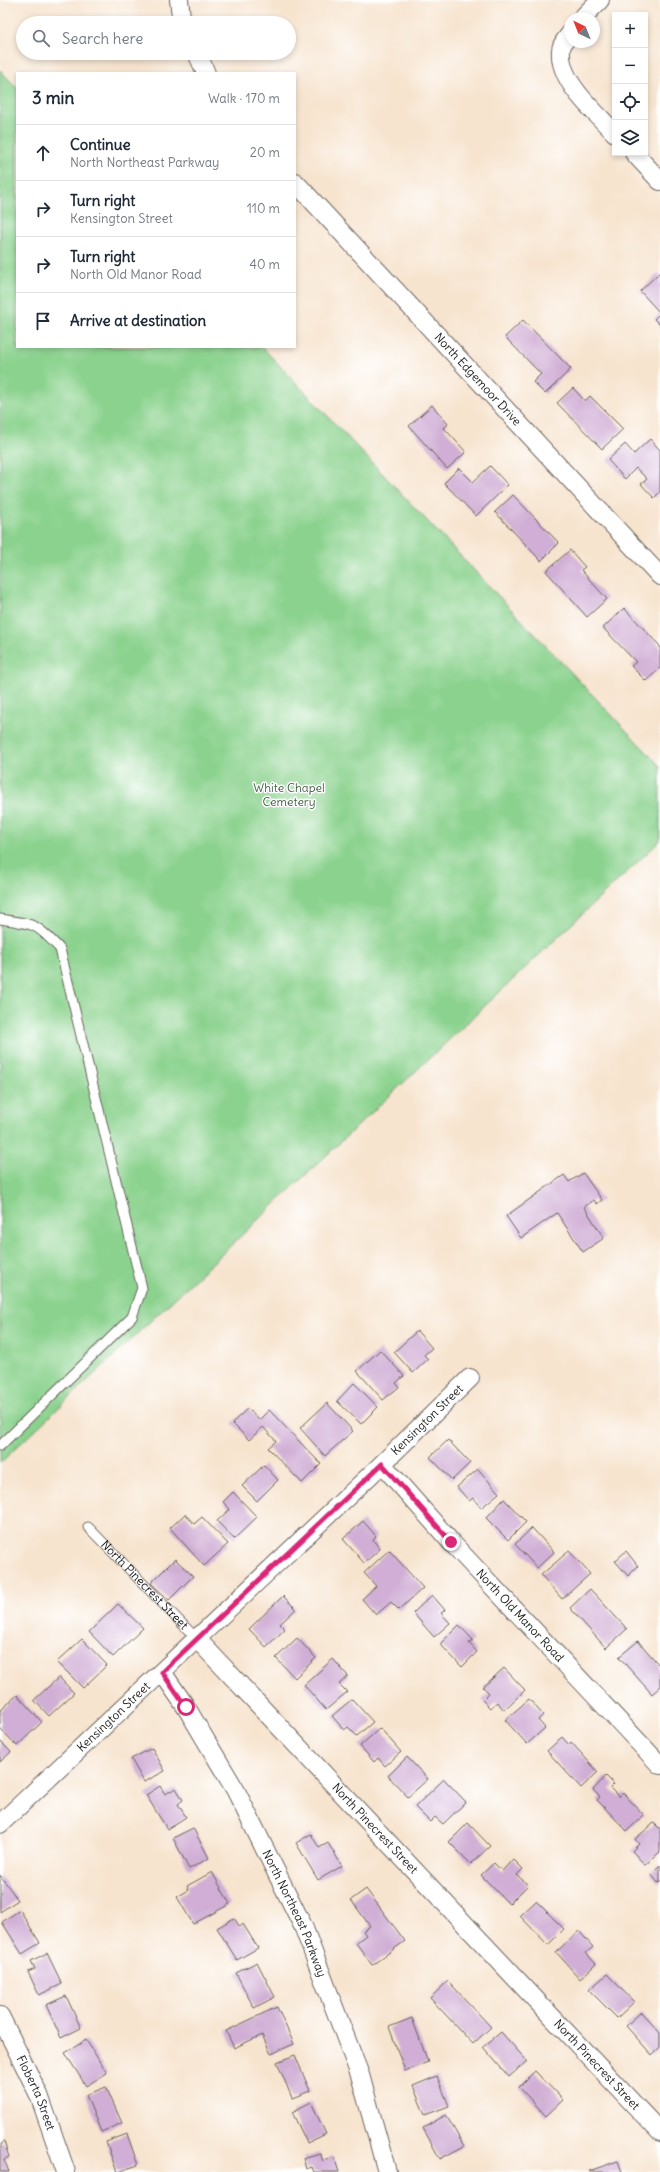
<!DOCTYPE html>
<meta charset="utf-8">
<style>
body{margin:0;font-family:Delius,sans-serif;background:#f2f2f3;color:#1f2937}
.controls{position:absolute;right:12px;top:12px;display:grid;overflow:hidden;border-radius:0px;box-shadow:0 2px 6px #0003}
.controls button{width:36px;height:36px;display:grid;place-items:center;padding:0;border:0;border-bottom:1px solid #e0e1e3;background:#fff;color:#1f2937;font:20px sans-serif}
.compass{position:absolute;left:564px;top:12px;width:36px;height:36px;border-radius:50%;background:#fff;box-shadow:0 2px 6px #0003;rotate:317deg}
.stop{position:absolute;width:12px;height:12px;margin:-9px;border:3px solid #db2777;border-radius:50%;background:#fff}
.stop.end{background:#db2777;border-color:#fff;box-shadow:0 1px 4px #0008}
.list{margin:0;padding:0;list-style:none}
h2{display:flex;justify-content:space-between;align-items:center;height:52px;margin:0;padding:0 16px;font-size:17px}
h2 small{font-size:13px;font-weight:400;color:#747a83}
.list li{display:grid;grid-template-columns:26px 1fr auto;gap:12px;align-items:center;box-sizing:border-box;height:56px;padding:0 16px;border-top:1px solid #e0e1e3}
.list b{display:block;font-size:15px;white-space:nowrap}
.list p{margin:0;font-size:13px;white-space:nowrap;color:#747a83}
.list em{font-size:13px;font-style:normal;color:#747a83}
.icon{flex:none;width:22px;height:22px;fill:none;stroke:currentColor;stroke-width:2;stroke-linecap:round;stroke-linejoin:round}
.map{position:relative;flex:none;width:660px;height:2172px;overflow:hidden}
.search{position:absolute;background:#fff;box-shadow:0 2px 6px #0003;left:16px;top:16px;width:280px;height:44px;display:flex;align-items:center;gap:10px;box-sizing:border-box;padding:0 14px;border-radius:22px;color:#747a83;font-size:15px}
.panel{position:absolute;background:#fff;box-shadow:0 2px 6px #0003;left:16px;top:72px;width:280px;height:276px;border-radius:0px}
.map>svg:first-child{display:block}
</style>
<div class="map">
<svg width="660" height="2172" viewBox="0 0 660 2172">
<rect width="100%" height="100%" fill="#fff"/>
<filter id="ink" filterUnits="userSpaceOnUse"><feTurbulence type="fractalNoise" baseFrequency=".025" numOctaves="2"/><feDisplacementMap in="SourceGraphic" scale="8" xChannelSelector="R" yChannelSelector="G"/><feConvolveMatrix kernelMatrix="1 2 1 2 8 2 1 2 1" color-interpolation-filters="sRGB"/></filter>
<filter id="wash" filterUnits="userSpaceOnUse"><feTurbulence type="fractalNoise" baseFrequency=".012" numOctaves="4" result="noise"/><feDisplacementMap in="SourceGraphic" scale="16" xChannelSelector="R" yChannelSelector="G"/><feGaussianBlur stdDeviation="0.9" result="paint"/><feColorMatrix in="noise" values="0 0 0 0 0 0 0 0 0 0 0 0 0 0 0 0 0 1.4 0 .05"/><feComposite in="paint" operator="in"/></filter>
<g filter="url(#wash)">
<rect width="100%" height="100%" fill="#f7e4cf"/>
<polygon fill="#8ad28d" stroke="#537754" points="0,70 17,88 17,347 262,347 660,766 660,841 0,1463"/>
<g id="blocks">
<g fill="#d0aed5">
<polygon points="660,272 660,313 640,291"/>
<polygon points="660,313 660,325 654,319"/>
<polygon points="523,320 571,369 545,394 533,382 541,374 505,337"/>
<polygon points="573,388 585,401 590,396 623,429 602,449 557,403"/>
<polygon points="432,405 448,424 444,428 466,452 447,469 409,426"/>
<polygon points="650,439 660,450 660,492 654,498 641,484 647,479 636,468 625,479 608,460 625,444 634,454"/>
<polygon points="490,466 508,485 476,516 444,483 459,468 473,482"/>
<polygon points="513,495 559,543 541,561 495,512"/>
<polygon points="570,550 585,567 581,570 607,599 587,617 546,571"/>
<polygon points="624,608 660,646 660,668 646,681 631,666 636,662 603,628"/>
<polygon points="583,1173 602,1200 597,1204 594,1200 584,1207 604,1238 583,1252 557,1213 521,1238 506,1216 564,1175 569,1182"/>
<polygon points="417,1331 432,1348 424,1355 428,1359 413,1373 394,1352"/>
<polygon points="380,1350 404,1376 396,1383 399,1387 383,1400 357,1371"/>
<polygon points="354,1383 378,1407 361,1424 337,1401"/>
<polygon points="327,1403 353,1431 325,1456 300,1428"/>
<polygon points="248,1408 259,1420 269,1410 321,1464 302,1483 268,1448 276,1441 263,1427 249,1440 232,1423"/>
<polygon points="448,1440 470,1463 452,1480 430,1457"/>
<polygon points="264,1465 278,1480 257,1501 242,1486"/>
<polygon points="478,1469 499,1493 481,1508 473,1498 469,1501 457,1487"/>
<polygon points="233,1492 257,1517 234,1539 217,1521 230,1509 223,1502"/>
<polygon points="504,1499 526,1522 508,1540 486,1518"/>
<polygon points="185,1514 194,1524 202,1517 228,1544 204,1566 170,1528"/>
<polygon points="363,1521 376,1536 373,1540 380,1549 364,1563 343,1539"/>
<polygon points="532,1528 554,1552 537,1568 515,1544"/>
<polygon points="389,1550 423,1588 399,1610 391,1602 376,1615 362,1599 376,1586 364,1573"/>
<polygon points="569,1551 590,1574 562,1599 541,1575"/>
<polygon points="626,1551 638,1566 628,1576 615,1561"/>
<polygon points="175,1559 193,1576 169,1600 151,1583"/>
<polygon points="590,1589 627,1629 606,1648 570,1608"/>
<polygon points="432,1595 445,1610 441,1613 450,1623 434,1637 413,1613"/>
<polygon points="283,1596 296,1609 280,1624 285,1629 266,1647 249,1629"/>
<polygon points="118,1604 143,1628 113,1657 89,1632"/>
<polygon points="459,1625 473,1640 469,1643 477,1652 462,1667 440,1644"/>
<polygon points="297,1638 316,1658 295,1678 276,1658"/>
<polygon points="82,1639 107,1665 83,1688 57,1662"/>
<polygon points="638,1641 660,1666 660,1687 652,1694 619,1657"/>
<polygon points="333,1659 348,1676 339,1684 347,1692 326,1710 304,1685"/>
<polygon points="504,1668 525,1690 504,1710 497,1702 490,1708 482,1700 489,1693 483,1687"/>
<polygon points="59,1677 74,1693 49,1716 34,1700"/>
<polygon points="17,1695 42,1722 17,1746 0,1728 0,1711"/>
<polygon points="352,1699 373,1722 357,1736 348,1727 344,1730 332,1716"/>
<polygon points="529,1699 543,1715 538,1720 545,1728 527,1744 505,1720"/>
<polygon points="380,1728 401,1752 385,1766 378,1758 374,1762 360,1746"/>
<polygon points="562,1737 569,1745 571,1742 598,1772 581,1788 547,1751"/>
<polygon points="0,1741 11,1752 0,1762"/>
<polygon points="152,1748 165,1771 144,1782 131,1759"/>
<polygon points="407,1757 428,1779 408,1797 388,1776"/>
<polygon points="606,1776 614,1784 610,1788 619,1797 623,1793 644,1815 627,1831 597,1800 600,1797 593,1790"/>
<polygon points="444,1779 466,1802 443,1824 435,1817 430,1822 415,1807"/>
<polygon points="160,1786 165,1794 176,1788 183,1800 178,1804 186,1817 167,1829 146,1795"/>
<polygon points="468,1823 490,1846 471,1864 449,1842"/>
<polygon points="654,1823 660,1829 660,1852 645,1865 632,1851 639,1844 635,1839"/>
<polygon points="193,1828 209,1858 189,1869 173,1838"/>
<polygon points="311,1834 319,1848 328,1843 342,1866 318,1880 296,1843"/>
<polygon points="513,1859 523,1869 517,1875 528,1885 509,1904 481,1875 494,1863 502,1871"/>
<polygon points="660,1865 660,1881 658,1883 651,1874"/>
<polygon points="212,1872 230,1904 193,1924 177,1897 189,1890 187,1886"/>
<polygon points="0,1875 18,1900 0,1912"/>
<polygon points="366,1889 405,1941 372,1965 356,1943 366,1935 363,1931 370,1926 351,1900"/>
<polygon points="536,1901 564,1929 548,1945 520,1916"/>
<polygon points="20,1910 40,1943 22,1954 2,1922"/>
<polygon points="234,1918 240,1927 243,1924 258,1948 237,1960 217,1928"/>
<polygon points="579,1931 593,1947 586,1953 596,1964 580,1979 556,1952"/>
<polygon points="47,1953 62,1984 39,1995 28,1972 35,1969 31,1961"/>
<polygon points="257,1962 275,1997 254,2008 236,1973"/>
<polygon points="607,1974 634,2002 617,2018 589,1990"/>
<polygon points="448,1981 491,2027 473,2044 430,1998"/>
<polygon points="66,1996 81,2028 61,2038 46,2005"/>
<polygon points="277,2007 294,2044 271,2054 262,2035 234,2048 226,2031"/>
<polygon points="641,2012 660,2033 660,2047 652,2055 626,2026"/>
<polygon points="412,2018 428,2062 405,2071 389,2027"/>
<polygon points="501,2032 527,2061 509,2077 483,2047"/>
<polygon points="86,2040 107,2073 86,2086 65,2053"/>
<polygon points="295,2055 310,2091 292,2098 277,2062"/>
<polygon points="535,2071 563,2100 546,2116 519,2087"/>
<polygon points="437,2076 449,2106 425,2115 413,2086"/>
<polygon points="106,2087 122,2123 101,2132 86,2095"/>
<polygon points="311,2102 326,2134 307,2143 292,2112"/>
<polygon points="446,2115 464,2146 440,2159 423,2128"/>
<polygon points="127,2134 138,2165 117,2172 106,2142"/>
<polygon points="4,2142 9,2157 4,2159 9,2172 0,2172 0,2144"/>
<polygon points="320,2153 323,2161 334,2157 339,2172 314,2172 312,2167 306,2169 303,2158"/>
<polygon points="618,2161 622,2172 590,2172 589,2171"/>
</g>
</g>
</g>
<g filter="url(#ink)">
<use href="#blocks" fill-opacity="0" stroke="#69625b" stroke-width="1"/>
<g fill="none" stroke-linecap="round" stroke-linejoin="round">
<defs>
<g id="service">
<path d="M0,919C35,924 36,923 60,949L142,1288L132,1317L0,1446"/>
<path id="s1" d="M88,1527L197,1639"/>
</g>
<g id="minor">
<polyline points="179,0 181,16 184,23"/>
<polyline points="582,18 600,0"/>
<path d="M570,34C567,38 561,44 561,50C558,81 595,112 615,133"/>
<polyline points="197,53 206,73"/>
<polyline points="634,153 660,181"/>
<path id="s2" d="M295,182L660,576"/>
<path id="s3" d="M382,1464L451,1542L660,1765"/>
<path id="s4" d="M197,1639L660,2132"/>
<path id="s5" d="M162,1672L186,1707L236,1791L303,1926L360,2075L387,2172"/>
<path id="s6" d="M0,1824L382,1464L470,1378"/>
<path id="s7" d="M0,2016L39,2095L66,2172"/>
</g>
</defs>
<use href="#service" stroke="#69625b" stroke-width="11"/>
<use href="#minor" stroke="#69625b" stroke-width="20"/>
<use href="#service" stroke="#fff" stroke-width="9"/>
<use href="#minor" stroke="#fff" stroke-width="18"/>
</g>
</g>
<g fill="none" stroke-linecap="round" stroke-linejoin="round" filter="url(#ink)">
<polyline stroke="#db2777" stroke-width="5" points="186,1707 162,1672 382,1464 451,1542"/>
</g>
<g text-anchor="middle" stroke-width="3" stroke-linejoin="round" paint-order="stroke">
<g font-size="12" fill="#1c1c1c" stroke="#fff">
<text dy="4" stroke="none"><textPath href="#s2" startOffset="269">North Edgemoor Drive</textPath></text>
<text dy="4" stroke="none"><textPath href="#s6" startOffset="588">Kensington Street</textPath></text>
<text dy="4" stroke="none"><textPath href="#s1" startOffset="81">North Pinecrest Street</textPath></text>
<text dy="4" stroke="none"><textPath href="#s3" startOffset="205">North Old Manor Road</textPath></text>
<text dy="4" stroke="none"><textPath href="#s6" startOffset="156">Kensington Street</textPath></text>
<text dy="4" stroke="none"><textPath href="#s4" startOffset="260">North Pinecrest Street</textPath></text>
<text dy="4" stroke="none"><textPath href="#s5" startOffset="276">North Northeast Parkway</textPath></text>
<text dy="4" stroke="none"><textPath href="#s4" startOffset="584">North Pinecrest Street</textPath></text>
<text dy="4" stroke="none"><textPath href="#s7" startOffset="85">Floberta Street</textPath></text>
</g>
<g font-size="12" fill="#425c44" stroke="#fff">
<text x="289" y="792">White Chapel<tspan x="289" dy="14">Cemetery</tspan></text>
</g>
</g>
</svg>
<div class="controls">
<button>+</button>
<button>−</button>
<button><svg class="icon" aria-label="locate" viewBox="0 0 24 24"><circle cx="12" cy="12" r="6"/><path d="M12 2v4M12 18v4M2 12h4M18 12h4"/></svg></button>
<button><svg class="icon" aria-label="layers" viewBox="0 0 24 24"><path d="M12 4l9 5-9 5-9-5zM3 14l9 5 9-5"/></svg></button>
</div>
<svg class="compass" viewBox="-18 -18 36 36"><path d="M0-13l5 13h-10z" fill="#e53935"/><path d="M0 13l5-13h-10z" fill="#747a83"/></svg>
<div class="stop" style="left:186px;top:1707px"></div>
<div class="stop end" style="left:451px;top:1542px"></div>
<div class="search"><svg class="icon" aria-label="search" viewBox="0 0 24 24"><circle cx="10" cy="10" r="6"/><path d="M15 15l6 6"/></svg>Search here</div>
<section class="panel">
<h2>3 min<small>Walk · 170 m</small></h2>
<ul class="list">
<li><svg class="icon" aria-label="ahead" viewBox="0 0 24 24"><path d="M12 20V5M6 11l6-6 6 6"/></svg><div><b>Continue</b><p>North Northeast Parkway</p></div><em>20 m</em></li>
<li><svg class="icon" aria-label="right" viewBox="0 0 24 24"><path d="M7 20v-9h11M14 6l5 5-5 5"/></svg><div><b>Turn right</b><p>Kensington Street</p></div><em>110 m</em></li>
<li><svg class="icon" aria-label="right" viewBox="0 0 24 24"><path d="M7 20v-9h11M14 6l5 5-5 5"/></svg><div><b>Turn right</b><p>North Old Manor Road</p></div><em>40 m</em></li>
<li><svg class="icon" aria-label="arrive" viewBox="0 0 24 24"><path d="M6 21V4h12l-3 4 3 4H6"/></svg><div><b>Arrive at destination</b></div></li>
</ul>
</section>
</div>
